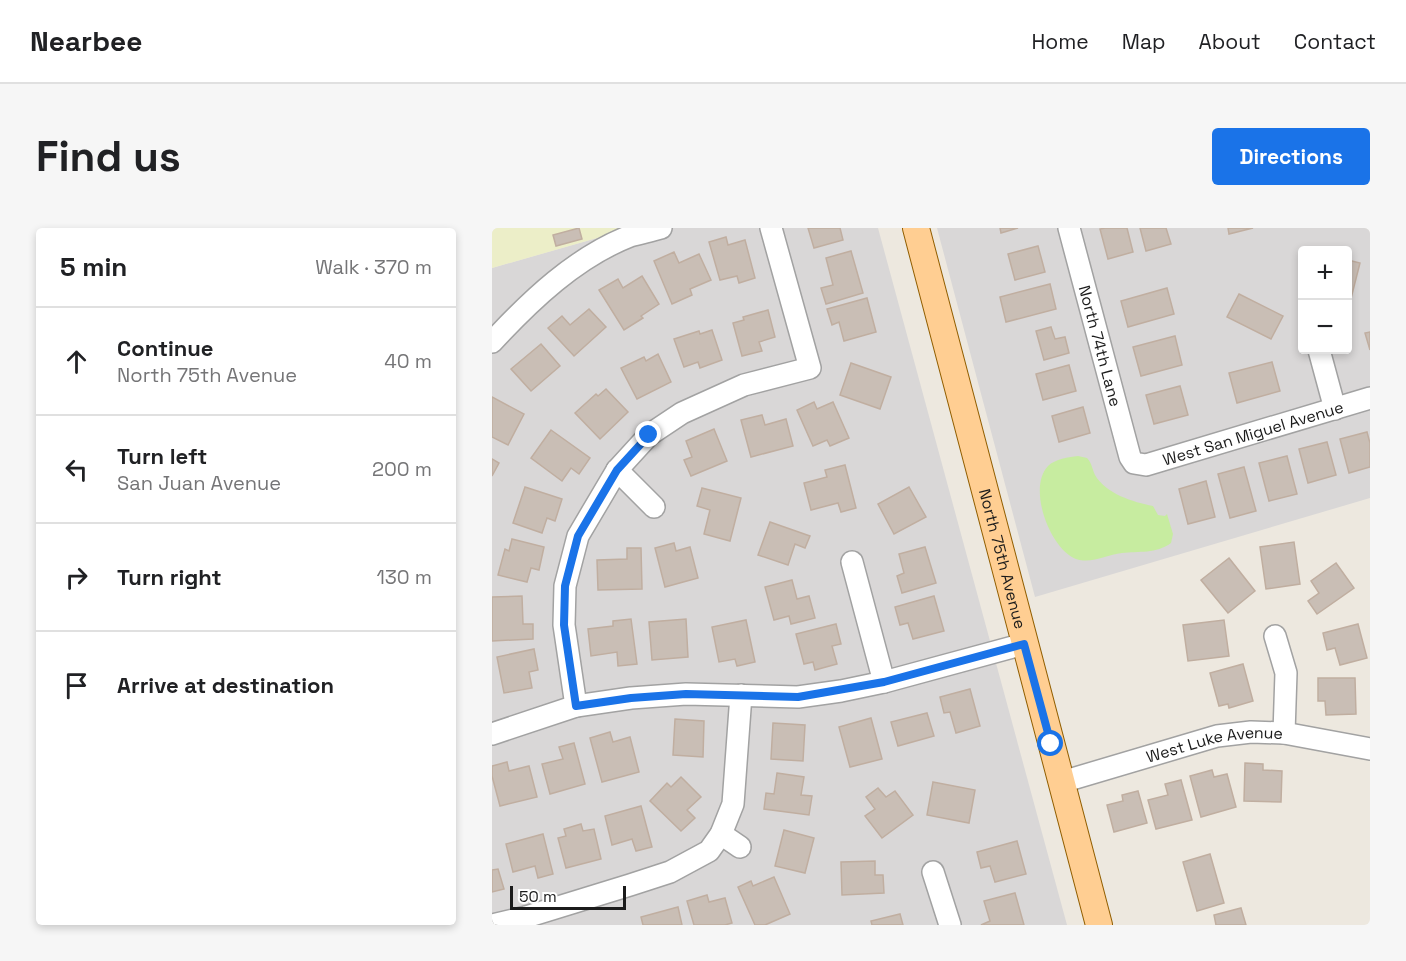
<!DOCTYPE html>
<meta charset="utf-8">
<style>
body{margin:0;font-family:"Space Grotesk",sans-serif;background:#f6f6f6;color:#202124}
.controls{position:absolute;right:18px;top:18px;display:grid;overflow:hidden;border-radius:6px;box-shadow:0 3px 9px #0003}
.controls button{width:54px;height:54px;display:grid;place-items:center;padding:0;border:0;border-bottom:2px solid #e0e0e0;background:#fff;color:#202124;font:30px sans-serif}
.scale{position:absolute;left:18px;bottom:15px;width:116px;box-sizing:border-box;padding-left:6px;border:3px solid #1b1b1b;border-top:0;font-size:16px;line-height:21px;white-space:nowrap;color:#1b1b1b;-webkit-text-stroke:4px #fff;paint-order:stroke}
.stop{position:absolute;width:18px;height:18px;margin:-14px;border:4px solid #1a73e8;border-radius:50%;background:#fff}
.stop.end{background:#1a73e8;border-color:#fff;box-shadow:0 2px 6px #0008}
.list{margin:0;padding:0;list-style:none}
h2{display:flex;justify-content:space-between;align-items:center;height:78px;margin:0;padding:0 24px;font-size:26px}
h2 small{font-size:20px;font-weight:400;color:#757577}
.list li{display:grid;grid-template-columns:39px 1fr auto;gap:18px;align-items:center;box-sizing:border-box;height:108px;padding:0 24px;border-top:2px solid #e0e0e0}
.list b{display:block;font-size:22px;white-space:nowrap}
.list p{margin:0;font-size:20px;white-space:nowrap;color:#757577}
.list em{font-size:20px;font-style:normal;color:#757577}
.icon{flex:none;width:33px;height:33px;fill:none;stroke:currentColor;stroke-width:2;stroke-linecap:round;stroke-linejoin:round}
.map{position:relative;flex:none;width:878px;height:697px;overflow:hidden;border-radius:6px}
header{display:flex;align-items:center;gap:36px;box-sizing:border-box;height:84px;padding:0 30px;background:#fff;border-bottom:2px solid #e0e0e0}
header strong{font-size:28px}
nav{display:flex;gap:33px;margin-inline-start:auto;font-size:21px}
.intro{display:flex;align-items:center;justify-content:space-between;box-sizing:border-box;height:144px;padding:0 36px}
h1{margin:0;font-size:42px}
.button{padding:15px 27px;border-radius:6px;background:#1a73e8;color:#fff;font-size:21px;font-weight:700}
main{display:flex;gap:36px;padding:0 36px}
aside{flex:1;background:#fff;border-radius:6px;box-shadow:0 3px 9px #0003}
.map>svg:first-child{display:block}
</style>
<header>
<strong>Nearbee</strong>
<nav><a>Home</a><a>Map</a><a>About</a><a>Contact</a></nav>
</header>
<div class="intro"><h1>Find us</h1><a class="button">Directions</a></div>
<main>
<aside>
<h2>5 min<small>Walk · 370 m</small></h2>
<ul class="list">
<li><svg class="icon" aria-label="ahead" viewBox="0 0 24 24"><path d="M12 20V5M6 11l6-6 6 6"/></svg><div><b>Continue</b><p>North 75th Avenue</p></div><em>40 m</em></li>
<li><svg class="icon" aria-label="left" viewBox="0 0 24 24"><path d="M17 20v-9H6M10 6l-5 5 5 5"/></svg><div><b>Turn left</b><p>San Juan Avenue</p></div><em>200 m</em></li>
<li><svg class="icon" aria-label="right" viewBox="0 0 24 24"><path d="M7 20v-9h11M14 6l5 5-5 5"/></svg><div><b>Turn right</b></div><em>130 m</em></li>
<li><svg class="icon" aria-label="arrive" viewBox="0 0 24 24"><path d="M6 21V4h12l-3 4 3 4H6"/></svg><div><b>Arrive at destination</b></div></li>
</ul>
</aside>
<div class="map">
<svg width="878" height="697" viewBox="0 0 878 697">
<rect width="100%" height="100%" fill="#ede8df"/>
<g fill="#d9d7d7" fill-rule="evenodd">
<polygon points="140,0 386,0 575,697 0,697 0,40"/>
<path d="M445,0H878V270L543,369ZM810,22H856V122H810Z"/>
</g>
<polygon fill="#eceec8" points="0,0 140,0 0,40"/>
<path fill="#c7eca0" d="M586,228L595,230C600,235 600,241 603,247C614,266 641,274 661,278L666,287L673,288L675,286L681,306L679,315C664,326 647,323 630,325C614,327 600,336 584,331C558,321 535,260 556,238C563,231 577,229 586,228Z"/>
<g fill="#c9beb5" stroke="#c0aea0" stroke-width="1.5">
<polygon points="87,0 90,11 64,18 61,7"/>
<polygon points="316,0 348,0 351,12 322,20"/>
<polygon points="508,0 526,0 509,5"/>
<polygon points="613,0 635,0 641,24 616,31 608,1"/>
<polygon points="648,0 674,0 679,16 654,23"/>
<polygon points="736,0 761,0 737,6"/>
<polygon points="234,9 236,17 253,12 263,50 247,55 245,48 228,52 217,14"/>
<polygon points="546,18 553,44 523,52 516,26"/>
<polygon points="359,23 371,65 334,76 329,60 341,57 334,30"/>
<polygon points="182,24 187,35 207,26 219,52 198,61 200,67 180,76 162,33"/>
<polygon points="856,32 868,35 856,82"/>
<polygon points="150,48 167,76 149,88 151,90 132,102 107,62 126,51 131,60"/>
<polygon points="558,56 564,81 514,94 508,69"/>
<polygon points="675,60 682,86 636,99 629,73"/>
<polygon points="747,66 791,88 779,111 735,89"/>
<polygon points="375,70 384,104 352,113 347,94 340,97 335,81"/>
<polygon points="97,81 114,99 82,128 56,100 70,88 78,97"/>
<polygon points="276,82 283,109 267,114 270,123 250,128 241,95 252,92 251,89"/>
<polygon points="559,99 563,111 573,109 577,125 552,132 544,103"/>
<polygon points="220,102 230,132 208,140 206,134 192,139 182,111 207,103 208,106"/>
<polygon points="878,104 878,122 873,105"/>
<polygon points="683,108 690,137 649,148 641,119"/>
<polygon points="49,116 68,138 39,163 19,141"/>
<polygon points="166,126 179,154 145,171 129,140 152,129 154,133"/>
<polygon points="780,134 788,163 745,175 737,145"/>
<polygon points="359,135 399,149 388,181 348,167"/>
<polygon points="577,137 584,163 551,172 544,146"/>
<polygon points="688,158 696,187 662,196 654,167"/>
<polygon points="114,161 136,184 108,211 83,185 104,166 106,168"/>
<polygon points="0,169 32,186 16,217 0,209"/>
<polygon points="322,174 325,181 341,174 357,210 338,218 335,212 321,218 305,182"/>
<polygon points="591,179 598,205 567,214 560,188"/>
<polygon points="270,187 273,197 294,191 301,218 259,229 249,192"/>
<polygon points="222,201 235,233 199,248 192,232 200,229 194,213"/>
<polygon points="59,202 98,230 87,246 79,240 70,253 39,230"/>
<polygon points="875,204 878,215 878,239 857,245 848,211"/>
<polygon points="835,214 844,247 816,255 807,221"/>
<polygon points="795,228 805,266 777,273 767,235"/>
<polygon points="0,231 7,235 0,248"/>
<polygon points="353,237 364,280 349,284 346,275 319,282 312,255 335,249 333,242"/>
<polygon points="752,239 764,283 738,290 726,246"/>
<polygon points="714,253 723,289 696,296 687,261"/>
<polygon points="33,259 70,271 63,293 55,290 50,305 21,295"/>
<polygon points="417,259 434,289 402,306 386,276"/>
<polygon points="210,260 249,270 238,313 212,306 218,282 205,278"/>
<polygon points="278,294 318,308 313,320 303,316 296,337 266,327"/>
<polygon points="20,311 52,319 47,342 39,340 35,354 6,347 13,321 17,323"/>
<polygon points="802,314 808,356 774,361 768,319"/>
<polygon points="182,315 184,323 198,319 206,350 173,359 163,320"/>
<polygon points="433,319 444,355 410,365 405,348 412,345 407,326"/>
<polygon points="135,320 149,320 150,361 106,362 105,332 135,331"/>
<polygon points="737,330 763,363 736,385 709,352"/>
<polygon points="844,335 862,360 825,386 816,373 827,365 819,353"/>
<polygon points="300,352 305,371 317,368 323,390 299,396 297,388 282,392 273,359"/>
<polygon points="30,368 31,396 41,396 41,411 0,413 0,369"/>
<polygon points="442,368 452,403 421,411 416,395 408,397 403,379"/>
<polygon points="139,391 145,436 126,438 125,424 99,428 96,401 121,398 121,393"/>
<polygon points="194,391 196,429 160,432 157,394"/>
<polygon points="254,392 263,434 245,438 243,431 227,434 220,399"/>
<polygon points="732,392 737,428 696,433 691,397"/>
<polygon points="344,396 349,416 340,418 345,436 323,442 321,434 312,436 304,406"/>
<polygon points="866,396 875,430 848,437 843,420 835,422 831,405"/>
<polygon points="42,421 46,442 37,444 40,460 12,465 5,429"/>
<polygon points="751,436 761,473 737,480 736,476 727,478 718,445"/>
<polygon points="826,450 863,450 864,486 834,487 833,473 826,473"/>
<polygon points="478,461 488,498 464,505 458,484 452,485 448,469"/>
<polygon points="435,485 442,508 406,518 399,494"/>
<polygon points="379,490 390,531 358,539 347,499"/>
<polygon points="183,491 212,493 211,529 181,527"/>
<polygon points="281,495 313,497 311,533 279,531"/>
<polygon points="118,504 121,514 138,509 147,544 110,554 98,510"/>
<polygon points="82,515 93,556 58,566 50,536 71,531 67,519"/>
<polygon points="15,534 17,543 37,538 45,569 8,578 0,548 0,538"/>
<polygon points="753,535 771,536 771,542 790,543 789,574 752,573"/>
<polygon points="720,542 722,549 735,546 744,579 709,589 698,548"/>
<polygon points="285,545 312,549 309,567 320,568 317,587 272,581 274,565 282,566"/>
<polygon points="189,549 209,569 195,582 203,590 189,603 158,573 175,555 179,559"/>
<polygon points="689,552 700,592 664,601 656,572 676,567 673,556"/>
<polygon points="441,554 483,562 477,595 435,587"/>
<polygon points="386,560 394,569 403,563 421,587 390,610 373,588 383,581 374,569"/>
<polygon points="646,563 655,595 622,604 615,577 631,573 630,567"/>
<polygon points="149,578 160,619 144,623 140,611 120,617 113,588"/>
<polygon points="89,596 91,603 102,601 109,631 74,640 66,610 74,608 72,601"/>
<polygon points="292,602 322,610 313,645 283,638"/>
<polygon points="51,606 61,646 46,650 43,638 21,644 14,616"/>
<polygon points="525,613 534,646 503,654 498,638 489,640 485,624"/>
<polygon points="718,626 732,675 705,683 691,634"/>
<polygon points="383,633 383,647 391,647 392,665 350,667 349,634"/>
<polygon points="6,641 12,661 0,664 0,642"/>
<polygon points="282,649 298,686 273,697 263,697 246,659 259,653 261,658"/>
<polygon points="523,665 532,697 489,697 498,693 492,673"/>
<polygon points="215,667 217,674 233,670 240,695 233,697 202,697 195,673"/>
<polygon points="186,679 190,697 151,697 149,689"/>
<polygon points="749,680 754,697 724,697 722,687"/>
<polygon points="408,686 411,697 380,697 379,693"/>
</g>
<g fill="none" stroke-linecap="round" stroke-linejoin="round">
<defs>
<g id="minor">
<path id="s1" d="M577,0L638,229L642,235L654,237L878,170"/>
<path d="M0,114C39,72 84,29 138,8C148,5 159,3 169,0"/>
<polyline points="827,122 843,181"/>
<polyline points="125,242 162,279"/>
<polyline points="360,334 392,454"/>
<polyline points="783,408 794,445 792,505"/>
<polyline points="84,478 72,397 73,358 86,308 125,242 157,207 190,185 252,157 318,140 279,0"/>
<polyline points="0,506 84,478 139,470 194,466 306,469 349,463 392,454 532,416"/>
<path id="s2" d="M570,554L725,508L759,504L792,505L878,521"/>
<polyline points="229,606 248,619"/>
<polyline points="441,644 458,697"/>
<polyline points="0,697 34,689 138,657 178,644 217,623 229,606 241,576 249,467"/>
</g>
<g id="major">
<path id="s3" d="M424,0L607,697"/>
</g>
</defs>
<use href="#minor" stroke="#a2a2a2" stroke-width="24"/>
<use href="#major" stroke="#915e00" stroke-width="28"/>
<use href="#minor" stroke="#fff" stroke-width="21"/>
<use href="#major" stroke="#ffce92" stroke-width="26"/>
</g>
<g fill="none" stroke-linecap="round" stroke-linejoin="round">
<polyline stroke="#1a73e8" stroke-width="8" points="157,207 125,242 86,308 73,358 72,397 84,478 139,470 194,466 306,469 392,454 532,416 559,516"/>
</g>
<g text-anchor="middle" stroke-width="6" stroke-linejoin="round" paint-order="stroke">
<g font-size="16" fill="#1b1b1b" stroke="#fff">
<text dy="6" stroke="none"><textPath href="#s1" startOffset="122">North 74th Lane</textPath></text>
<text dy="6" stroke="none"><textPath href="#s1" startOffset="368">West San Miguel Avenue</textPath></text>
<text dy="6" stroke="none"><textPath href="#s3" startOffset="342">North 75th Avenue</textPath></text>
<text dy="6" stroke="none"><textPath href="#s2" startOffset="158">West Luke Avenue</textPath></text>
</g>
</g>
</svg>
<div class="controls">
<button>+</button>
<button>−</button>
</div>
<div class="scale">50 m</div>
<div class="stop" style="left:559px;top:516px"></div>
<div class="stop end" style="left:157px;top:207px"></div>
</div>
</main>
